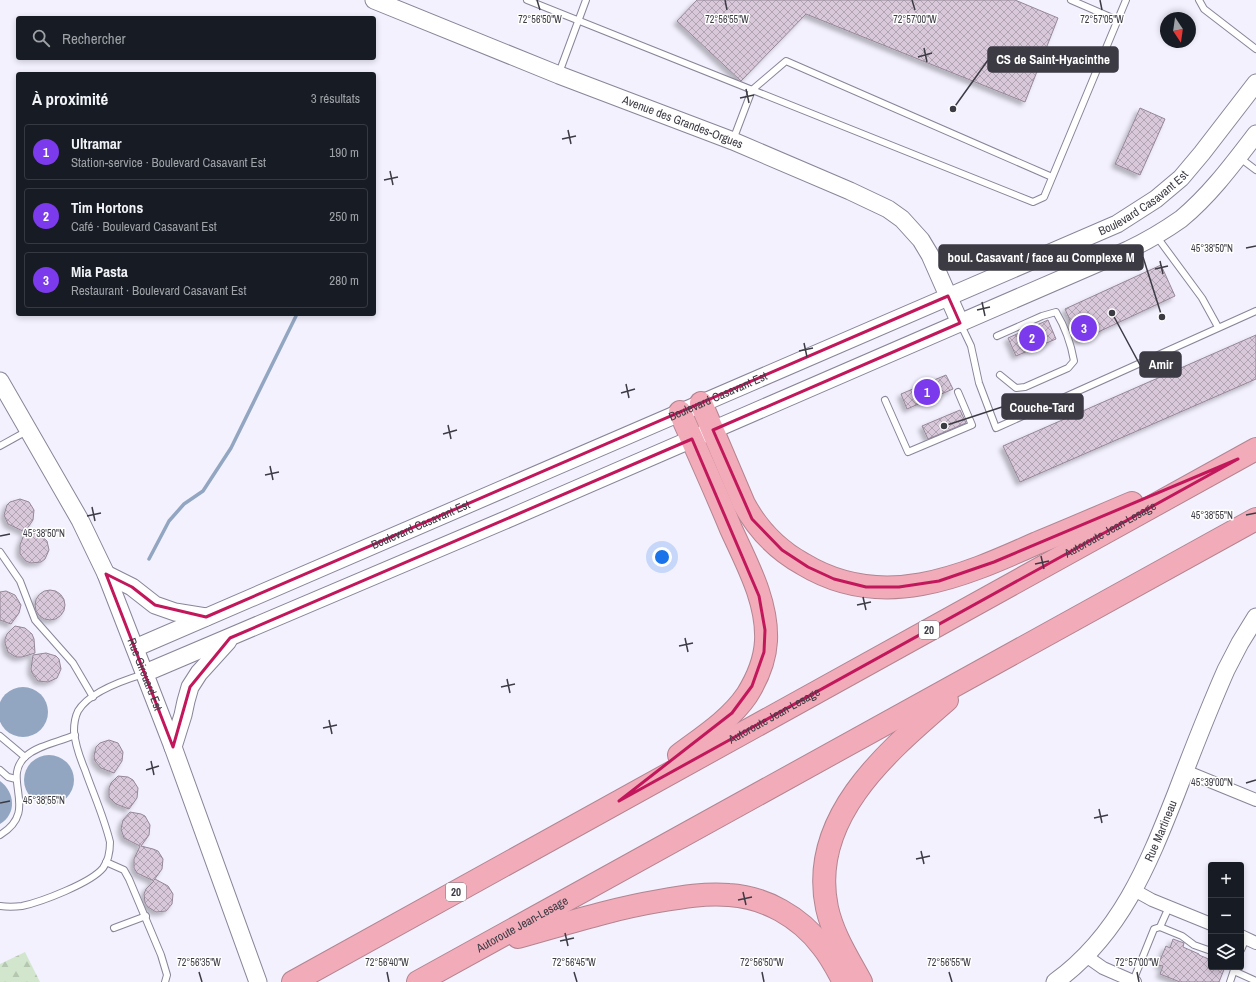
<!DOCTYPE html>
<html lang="fr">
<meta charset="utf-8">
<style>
body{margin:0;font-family:"Archivo Narrow",sans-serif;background:#242831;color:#f1f3f6}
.controls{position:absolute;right:12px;bottom:12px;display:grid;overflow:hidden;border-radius:4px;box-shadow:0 2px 6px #0003}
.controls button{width:36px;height:36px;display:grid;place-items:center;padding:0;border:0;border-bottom:1px solid #363941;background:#171b24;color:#f1f3f6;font:20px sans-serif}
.compass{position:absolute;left:1160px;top:12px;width:36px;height:36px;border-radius:50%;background:#171b24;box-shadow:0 2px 6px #0003;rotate:167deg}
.you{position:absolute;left:662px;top:557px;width:14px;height:14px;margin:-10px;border:3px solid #fff;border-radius:50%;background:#1a73e8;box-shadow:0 0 0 6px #1a73e833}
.badge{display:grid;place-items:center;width:26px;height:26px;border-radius:50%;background:#7c3aed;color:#fff;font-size:13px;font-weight:700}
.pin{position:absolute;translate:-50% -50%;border:2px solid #fff;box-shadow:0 1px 4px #0006}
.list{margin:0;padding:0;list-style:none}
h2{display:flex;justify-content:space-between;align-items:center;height:52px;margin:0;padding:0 16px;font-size:17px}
h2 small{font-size:13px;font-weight:400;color:#9ea1a6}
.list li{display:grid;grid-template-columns:26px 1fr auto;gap:12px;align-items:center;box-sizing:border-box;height:56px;margin:0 8px 8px;padding:0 8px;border:1px solid #363941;border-radius:4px}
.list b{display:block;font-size:15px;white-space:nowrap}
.list p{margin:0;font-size:13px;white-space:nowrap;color:#9ea1a6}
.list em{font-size:13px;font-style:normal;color:#9ea1a6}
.icon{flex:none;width:22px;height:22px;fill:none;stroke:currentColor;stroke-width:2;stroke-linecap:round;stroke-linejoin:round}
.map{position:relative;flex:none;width:1256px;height:982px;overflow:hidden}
.search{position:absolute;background:#171b24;box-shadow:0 2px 6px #0003;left:16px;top:16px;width:360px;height:44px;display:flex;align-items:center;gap:10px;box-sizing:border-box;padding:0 14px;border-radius:4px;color:#9ea1a6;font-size:15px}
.panel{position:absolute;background:#171b24;box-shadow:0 2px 6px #0003;left:16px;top:72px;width:360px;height:244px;border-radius:4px}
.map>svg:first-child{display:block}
</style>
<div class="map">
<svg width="1256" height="982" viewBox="0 0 1256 982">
<defs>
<pattern id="forest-firs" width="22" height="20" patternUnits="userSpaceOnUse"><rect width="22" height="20" fill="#d2e6cd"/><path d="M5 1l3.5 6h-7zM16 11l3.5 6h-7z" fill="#b5c6b1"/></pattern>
<pattern id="building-cross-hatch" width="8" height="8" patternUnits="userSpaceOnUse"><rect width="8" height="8" fill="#d8c8da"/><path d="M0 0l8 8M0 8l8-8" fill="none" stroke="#b0a4b2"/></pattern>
<filter id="shadow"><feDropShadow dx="-3.5" dy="3.5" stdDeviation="2" flood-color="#0004"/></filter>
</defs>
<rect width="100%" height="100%" fill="#f3f1fe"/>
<polygon fill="url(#forest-firs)" points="25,952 40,982 0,982 0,964"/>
<g fill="#92a6c1">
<circle cx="23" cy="712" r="25"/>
<circle cx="49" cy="780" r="25"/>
<path d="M0,781C15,792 17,814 0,824Z"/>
</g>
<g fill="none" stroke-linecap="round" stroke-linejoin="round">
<polyline stroke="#92a6c1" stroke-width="3.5" points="149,559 169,521 184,504 203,491 231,448 297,314"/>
</g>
<g fill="url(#building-cross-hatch)" stroke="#958798" filter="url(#shadow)">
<polygon points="697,0 1015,0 1058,18 1025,102 806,14 741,81 677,21"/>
<polygon points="1140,108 1165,119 1140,175 1115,164"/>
<polygon points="1161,265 1175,296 1079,341 1065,309"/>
<polygon points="1048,320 1056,339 1016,356 1008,338"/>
<polygon points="1256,335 1256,379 1020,482 1003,446"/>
<polygon points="946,375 953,389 907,409 901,394"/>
<polygon points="960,410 966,423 928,439 922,426"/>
<polygon points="20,499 29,502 34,510 33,520 25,532 8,524 4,515 7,505 10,502"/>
<polygon points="25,532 39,534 47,541 49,550 45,559 41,562 31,563 26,561 20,554 20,545"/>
<circle cx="50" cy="605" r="15"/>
<polygon points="6,591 15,595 21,605 19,613 11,624 0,620 0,592"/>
<polygon points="15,626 25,628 32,634 34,639 35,653 22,657 16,657 8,652 5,643 5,639 7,634"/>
<polygon points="46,653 56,656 59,659 61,669 57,678 48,682 38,681 32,673 31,669 33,655"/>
<polygon points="109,740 118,743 123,752 122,761 114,773 101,768 95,761 94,756 96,747 100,743"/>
<polygon points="118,776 128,777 133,780 138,788 137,798 129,809 116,804 109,797 109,788 111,783"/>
<polygon points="130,812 141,814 145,816 150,825 149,835 141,846 153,849 158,851 163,859 162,869 154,880 155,879 168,886 173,894 172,904 166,911 156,912 148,907 145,903 144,894 146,889 154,881 137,873 134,868 134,859 140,846 124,838 121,829 123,820"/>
<polygon points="1173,939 1184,943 1183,947 1199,954 1199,955 1211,960 1211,967 1225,967 1219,982 1180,982 1160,974 1163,966 1158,965 1166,946 1170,948"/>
</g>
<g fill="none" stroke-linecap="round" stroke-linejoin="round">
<defs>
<g id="lane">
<polyline points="527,0 1033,202 1044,197 1126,0"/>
<polyline points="1071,0 1117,20"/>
<polyline points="1199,0 1204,9 1256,49"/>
<polyline points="559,73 586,0"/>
<polyline points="733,140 752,90 786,61 1052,177"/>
<polyline points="1240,158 1256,170"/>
<polyline points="1157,237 1202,298 1218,327"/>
<polyline points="961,325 971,346 979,383 996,428 1256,311"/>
<path d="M997,336L1042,316L1056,312C1065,327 1071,344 1074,361L1068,368L1025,387L1016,388L1000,375"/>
<polyline points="885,400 908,452 972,425 958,392"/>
<polyline points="0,446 27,431"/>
<polyline points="0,552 20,581 35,620 73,663 93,697"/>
<polyline points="0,736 25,757"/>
<polyline points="0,770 8,777 16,779"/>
<path d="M0,835C41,810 0,779 26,756C39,745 59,742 75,735"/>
<polyline points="106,862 124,870 129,879 161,955 167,975 165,982"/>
<path d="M0,906C7,907 14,907 22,906C41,902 91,883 103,868C109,860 110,851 110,842C104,817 93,793 85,770C80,758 75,744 74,731C74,725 75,717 78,711C89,692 124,680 144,674"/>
<polyline points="1160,927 1182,936 1194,945 1211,951"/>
<polyline points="114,928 146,916"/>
<polyline points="1241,950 1246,938"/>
<polyline points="1234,971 1256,981"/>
<polyline points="1133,981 1154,929 1160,927 1169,907"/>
<polyline points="1230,982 1235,967"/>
</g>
<g id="street">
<polyline points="1185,771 1256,800"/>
<polyline points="1134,890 1152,900 1211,924"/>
<polyline points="1241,936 1256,943"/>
<polyline points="1086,956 1103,968 1135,982"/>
</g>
<g id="secondary">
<path id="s1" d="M374,0L559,75L733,141L850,191L888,209L902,219L921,240L930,255L960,323"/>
<path id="s2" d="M0,381L80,520L106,574L173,747L258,982"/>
<polyline points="106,574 132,587 155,605 175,612 206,617"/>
<path id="s3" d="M135,648L1117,224L1156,199L1181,178L1202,153L1256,83"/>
<path d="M145,673L510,518L1128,250C1147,241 1164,231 1181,219C1210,195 1233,164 1256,134"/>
<polyline points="173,747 183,715 186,701 190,687 199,673 228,641"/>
<path id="s4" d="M1055,982C1120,935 1148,865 1176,794C1192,752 1208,711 1226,670L1240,643L1256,617"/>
</g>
<g id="highway">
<path d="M701,403L744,504C758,530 778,550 803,564C882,612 961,577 1037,543C1069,530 1101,516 1132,503"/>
<path d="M679,755C703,737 730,720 747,695C757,679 765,660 766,641C768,602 747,564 731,529C715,490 697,451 680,412"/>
<path d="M518,937C565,924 611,909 659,901C682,897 705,893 729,895C765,897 800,917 822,946C831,957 837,969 844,982"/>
<path id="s5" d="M293,982L1256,449"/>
<path id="s6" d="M418,982L1256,519"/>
<path d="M861,982C848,958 833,935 827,908C808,818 887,752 947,700"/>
</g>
</defs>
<use href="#lane" stroke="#888598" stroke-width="8"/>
<use href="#street" stroke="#888598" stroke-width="14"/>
<use href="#secondary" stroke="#888598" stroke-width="19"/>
<use href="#highway" stroke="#b28490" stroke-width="24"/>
<use href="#lane" stroke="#fff" stroke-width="6"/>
<use href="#street" stroke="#fff" stroke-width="12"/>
<use href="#secondary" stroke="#fff" stroke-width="17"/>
<use href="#highway" stroke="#f2abb9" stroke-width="22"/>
</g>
<path fill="none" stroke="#c2185b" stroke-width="3" stroke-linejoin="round" d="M948,296L960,323L713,430L752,519L782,550L808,567L834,579L866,587H899L939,581L994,562L1238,459L619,801L732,713L752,686L764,652L765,630L759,596L692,439L230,638L190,687L173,747L106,574L132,587L155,605L206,617Z"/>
<path fill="none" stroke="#3c3b44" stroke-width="1.5" d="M537,0L540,10M725,0L727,10M912,0L915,10M1100,0L1102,10M924,48L927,62M918,57L932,53M746,89L749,103M740,98L754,95M568,130L571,144M562,139L576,136M390,171L393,185M384,180L398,177M1246,248L1256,246M1160,261L1163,274M1155,269L1168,266M982,302L985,316M977,310L990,307M804,343L807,357M799,351L813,348M626,384L629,398M621,393L635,389M448,425L451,439M443,434L457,430M270,466L273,480M265,475L279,472M92,507L95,521M1246,515L1256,513M87,516L101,513M0,536L10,534M1041,556L1044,569M1035,564L1049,561M863,597L866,610M857,605L871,602M685,638L688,652M679,646L693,643M507,679L510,693M501,687L515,684M329,720L332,734M323,728L337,725M151,761L154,775M146,770L159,766M1246,783L1256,780M0,803L10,801M1099,809L1102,823M1094,818L1108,815M921,851L924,864M916,859L930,856M743,892L746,905M738,900L752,897M565,933L568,946M560,941L574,938M199,972L202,982M387,972L389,982M574,972L577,982M762,972L764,982M949,972L952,982M1137,972L1139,982"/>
<g text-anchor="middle" stroke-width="3" stroke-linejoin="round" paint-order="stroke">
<g fill="#fff" stroke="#76767c" stroke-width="1">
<rect x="919" y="621" width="20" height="18" rx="3"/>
<rect x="446" y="883" width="20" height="18" rx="3"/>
</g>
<g font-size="11" font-weight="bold" fill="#3c3b44">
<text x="929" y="634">20</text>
<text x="456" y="896">20</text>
</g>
<g font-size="12" fill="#3c3b44" stroke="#fff">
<text dy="4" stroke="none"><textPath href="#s1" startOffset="332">Avenue des Grandes-Orgues</textPath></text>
<text dy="4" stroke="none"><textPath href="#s3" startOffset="1103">Boulevard Casavant Est</textPath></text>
<text dy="4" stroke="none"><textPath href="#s3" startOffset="635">Boulevard Casavant Est</textPath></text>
<text dy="4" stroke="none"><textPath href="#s3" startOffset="311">Boulevard Casavant Est</textPath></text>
<text dy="4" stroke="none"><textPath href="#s5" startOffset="934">Autoroute Jean-Lesage</textPath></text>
<text dy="4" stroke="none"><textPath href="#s2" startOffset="328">Rue Girouard Est</textPath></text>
<text dy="4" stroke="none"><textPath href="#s5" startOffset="550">Autoroute Jean-Lesage</textPath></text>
<text dy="4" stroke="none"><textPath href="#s4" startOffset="187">Rue Martineau</textPath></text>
<text dy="4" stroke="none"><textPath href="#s6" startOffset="119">Autoroute Jean-Lesage</textPath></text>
</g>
</g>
<g font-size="10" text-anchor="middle" fill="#3c3b44" stroke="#fff" stroke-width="3" stroke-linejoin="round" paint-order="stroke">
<text x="540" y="23">72°56'50"W</text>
<text x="727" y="23">72°56'55"W</text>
<text x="915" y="23">72°57'00"W</text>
<text x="1102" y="23">72°57'05"W</text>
<text x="1212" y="252">45°38'50"N</text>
<text x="1212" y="519">45°38'55"N</text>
<text x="44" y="537">45°38'50"N</text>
<text x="1212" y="786">45°39'00"N</text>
<text x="44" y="804">45°38'55"N</text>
<text x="199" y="966">72°56'35"W</text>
<text x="387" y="966">72°56'40"W</text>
<text x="574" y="966">72°56'45"W</text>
<text x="762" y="966">72°56'50"W</text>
<text x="949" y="966">72°56'55"W</text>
<text x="1137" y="966">72°57'00"W</text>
</g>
<path fill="none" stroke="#3c3b44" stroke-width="1.5" d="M953 109L988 60M1162 317L1143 257M1112 313L1140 365M944 426L1002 407"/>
<g fill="#3c3b44" stroke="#fff" stroke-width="1.5">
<circle cx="953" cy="109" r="4"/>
<circle cx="1162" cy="317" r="4"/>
<circle cx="1112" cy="313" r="4"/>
<circle cx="944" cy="426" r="4"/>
</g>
<g fill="#3c3b44" stroke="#3c3b44" stroke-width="1.5">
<rect x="988" y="47" width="130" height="25" rx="4"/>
<rect x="939" y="245" width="204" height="25" rx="4"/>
<rect x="1140" y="352" width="41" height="25" rx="4"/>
<rect x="1002" y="394" width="81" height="25" rx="4"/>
</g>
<g font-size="13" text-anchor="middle" font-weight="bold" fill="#fff">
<text x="1053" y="64">CS de Saint-Hyacinthe</text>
<text x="1041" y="262">boul. Casavant / face au Complexe M</text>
<text x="1161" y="369">Amir</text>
<text x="1042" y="412">Couche-Tard</text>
</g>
</svg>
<div class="controls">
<button>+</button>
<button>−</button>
<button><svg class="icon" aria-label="layers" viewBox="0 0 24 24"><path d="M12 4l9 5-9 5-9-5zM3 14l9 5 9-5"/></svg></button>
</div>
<svg class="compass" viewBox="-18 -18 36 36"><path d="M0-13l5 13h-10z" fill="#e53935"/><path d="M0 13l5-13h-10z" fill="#9ea1a6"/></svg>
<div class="you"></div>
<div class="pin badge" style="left:927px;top:392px">1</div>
<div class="pin badge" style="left:1032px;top:338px">2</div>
<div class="pin badge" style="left:1084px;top:328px">3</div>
<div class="search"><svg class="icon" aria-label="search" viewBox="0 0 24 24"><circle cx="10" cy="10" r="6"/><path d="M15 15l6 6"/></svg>Rechercher</div>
<section class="panel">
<h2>À proximité<small>3 résultats</small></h2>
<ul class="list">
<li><span class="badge">1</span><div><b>Ultramar</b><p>Station-service · Boulevard Casavant Est</p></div><em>190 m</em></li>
<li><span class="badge">2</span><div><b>Tim Hortons</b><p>Café · Boulevard Casavant Est</p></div><em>250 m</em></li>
<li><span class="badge">3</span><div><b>Mia Pasta</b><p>Restaurant · Boulevard Casavant Est</p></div><em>280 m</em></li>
</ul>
</section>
</div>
